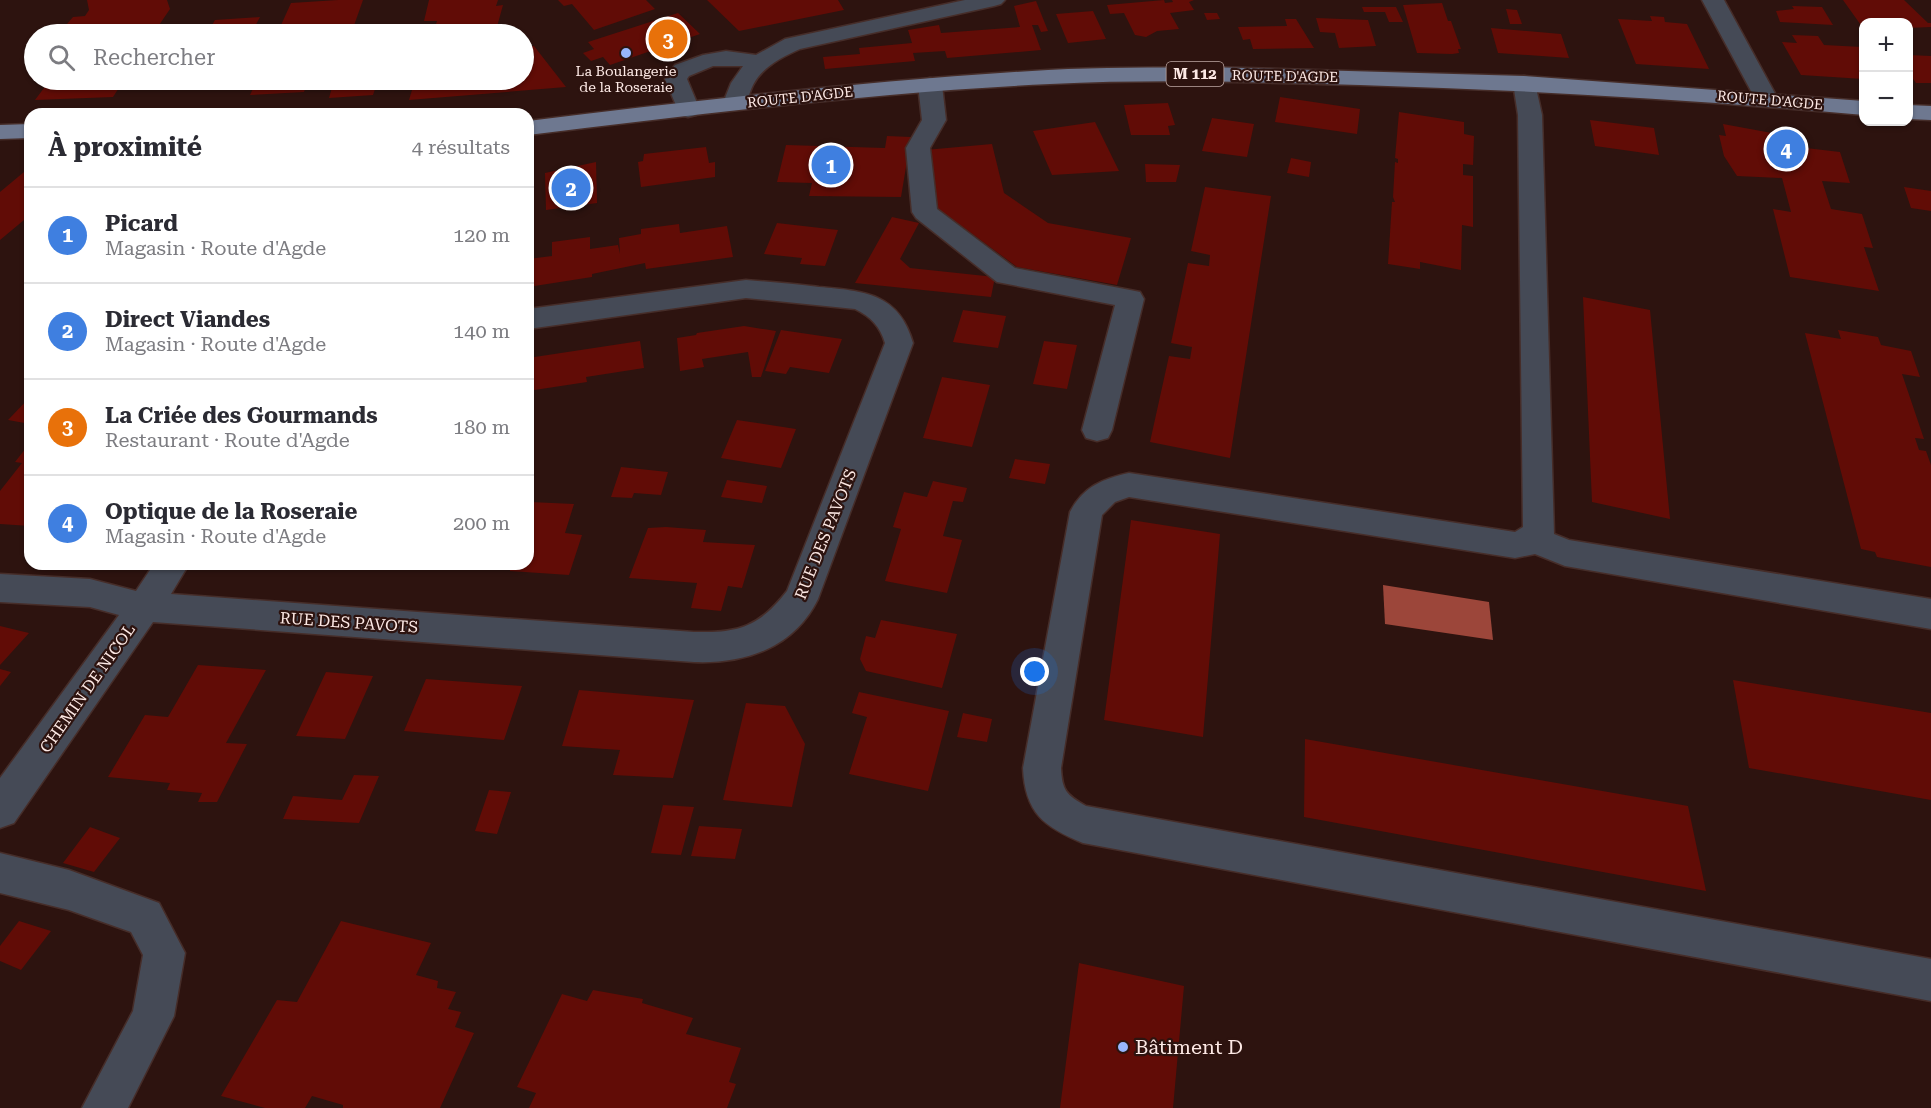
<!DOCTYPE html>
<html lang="fr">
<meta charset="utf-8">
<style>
body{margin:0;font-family:"Roboto Serif",serif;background:#f2f2f3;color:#2b2b33}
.controls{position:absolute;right:18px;top:18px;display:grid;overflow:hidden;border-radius:12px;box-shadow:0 2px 4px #0004}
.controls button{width:54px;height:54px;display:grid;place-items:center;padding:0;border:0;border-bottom:2px solid #e1e1e2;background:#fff;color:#2b2b33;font:30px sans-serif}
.you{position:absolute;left:1035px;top:672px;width:21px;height:21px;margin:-15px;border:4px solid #fff;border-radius:50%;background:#1a73e8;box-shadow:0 0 0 9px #1a73e833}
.badge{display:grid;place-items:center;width:39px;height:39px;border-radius:50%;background:#0b8043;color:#fff;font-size:20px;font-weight:700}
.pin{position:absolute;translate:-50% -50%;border:3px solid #fff;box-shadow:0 2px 6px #0006}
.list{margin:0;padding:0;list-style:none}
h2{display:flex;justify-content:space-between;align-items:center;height:78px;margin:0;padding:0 24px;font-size:26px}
h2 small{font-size:20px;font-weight:400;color:#7c7c81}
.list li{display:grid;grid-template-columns:39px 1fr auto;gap:18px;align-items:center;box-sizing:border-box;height:96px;padding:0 24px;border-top:2px solid #e1e1e2}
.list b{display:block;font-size:22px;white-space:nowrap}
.list p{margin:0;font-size:20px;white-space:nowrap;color:#7c7c81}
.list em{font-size:20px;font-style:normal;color:#7c7c81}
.icon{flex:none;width:33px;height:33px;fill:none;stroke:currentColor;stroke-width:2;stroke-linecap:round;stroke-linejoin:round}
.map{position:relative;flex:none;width:1931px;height:1108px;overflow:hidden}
.search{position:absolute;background:#fff;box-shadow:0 2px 4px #0004;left:24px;top:24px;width:510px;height:66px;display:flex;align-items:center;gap:15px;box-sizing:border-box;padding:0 21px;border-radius:33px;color:#7c7c81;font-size:22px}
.panel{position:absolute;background:#fff;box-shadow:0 2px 4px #0004;left:24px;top:108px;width:510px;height:462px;border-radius:18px}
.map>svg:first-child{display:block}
</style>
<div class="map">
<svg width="1931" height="1108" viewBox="0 0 1931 1108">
<rect width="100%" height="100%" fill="#2d130f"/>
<polygon fill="#9c463a" points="1383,585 1489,602 1493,640 1385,624"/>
<g fill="#610c06">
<polygon points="87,0 167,0 170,9 153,34 77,34 80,30 76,26 77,24 67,24 73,17 85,16 89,10"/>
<polygon points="338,0 363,0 351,34 277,34 291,3"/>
<polygon points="429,0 498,0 496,6 503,5 495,34 433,34 437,21 424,21"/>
<polygon points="558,0 646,0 655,9 594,30 572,4 564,6"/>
<polygon points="707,0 838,0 844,10 739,31"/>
<polygon points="1164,0 1165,3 1173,2 1172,0 1194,0 1189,2 1194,10 1170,13 1179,29 1157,31 1146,37 1135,35 1124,13 1110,14 1107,5"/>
<polygon points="1843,0 1904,0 1928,23 1931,23 1931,27 1908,28 1908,22 1863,22 1863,28"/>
<polygon points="1036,1 1048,31 1041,32 1038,25 1032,25 1041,50 947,58 945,51 913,53 915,61 825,69 823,57 860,54 859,48 912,43 908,30 939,25 941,33 1020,27 1014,6"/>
<polygon points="1442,3 1448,21 1451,21 1461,49 1458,49 1459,53 1452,54 1417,53 1403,5"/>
<polygon points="1792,6 1822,7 1833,25 1780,22 1776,11 1794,9"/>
<polygon points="1362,7 1396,7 1403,22 1389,22 1385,12 1364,12"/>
<polygon points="1506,9 1517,10 1522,24 1510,24"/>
<polygon points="1093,11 1106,39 1068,43 1056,14"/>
<polygon points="678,13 700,34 610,65 603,57 591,61 583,53 594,49 588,42"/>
<polygon points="1204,13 1217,13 1220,19 1207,20"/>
<polygon points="1650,16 1664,17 1665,22 1687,24 1709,69 1636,64 1618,19 1652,21"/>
<polygon points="260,17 251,34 207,34 215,20"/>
<polygon points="1316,18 1368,20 1376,46 1339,48 1335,33 1320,32"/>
<polygon points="1285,19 1296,19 1314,48 1253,49 1250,39 1243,40 1238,27 1287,26"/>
<polygon points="1491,28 1561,34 1569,58 1498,53"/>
<polygon points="1792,35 1818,36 1824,45 1862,47 1863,79 1801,75 1782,42 1797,43"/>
<polygon points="534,46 566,87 409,100 415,80 524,80 524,47"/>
<polygon points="1908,55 1931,56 1931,83 1916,83 1908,72"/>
<polygon points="50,80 124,80 113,97 35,100"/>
<polygon points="183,80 229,80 225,88 177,90"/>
<polygon points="257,80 378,80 373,95 329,98 333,84 306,86 304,92 250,95"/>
<polygon points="1280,97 1360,109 1357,134 1275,122"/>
<polygon points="1168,103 1175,125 1168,126 1170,135 1131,135 1124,105"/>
<polygon points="1399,112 1464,122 1464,134 1474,136 1473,165 1463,164 1463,175 1473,176 1473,227 1462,225 1461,270 1420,262 1420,269 1388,264 1392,202 1395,202 1393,197 1395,162 1398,163 1398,159 1395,158"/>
<polygon points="1212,118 1254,124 1247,157 1202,151"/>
<polygon points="1590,120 1654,128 1659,155 1595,146"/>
<polygon points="1095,122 1119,171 1052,175 1033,131"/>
<polygon points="1723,124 1804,139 1806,148 1840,152 1850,183 1822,181 1831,209 1862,214 1873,248 1864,247 1879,291 1790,277 1773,209 1791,212 1782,178 1737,176 1724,156 1719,135 1726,136"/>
<polygon points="887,136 911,137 901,197 809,196 812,183 777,182 786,145 885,148"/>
<polygon points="992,144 1004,193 1048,223 1131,238 1117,285 1017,267 937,208 925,150"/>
<polygon points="706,147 709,163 715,162 715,177 641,187 638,162 643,161 644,154"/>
<polygon points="1291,158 1311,162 1309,177 1287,173"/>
<polygon points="596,162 597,203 546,210 545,173"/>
<polygon points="1145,164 1180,165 1176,182 1146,182"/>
<polygon points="30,167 30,215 0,240 0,192"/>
<polygon points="1205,187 1271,196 1230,458 1150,442 1169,356 1190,359 1192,347 1171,343 1188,263 1209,266 1210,255 1191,251"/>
<polygon points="1904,187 1931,191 1931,211 1911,208"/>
<polygon points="892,217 919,223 900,259 910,268 995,277 991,297 855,283"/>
<polygon points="777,223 838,230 825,266 800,264 802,258 764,254"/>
<polygon points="679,224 680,233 727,226 733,257 646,269 645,263 592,274 592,277 528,287 528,259 552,256 552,242 590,237 590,249 618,245 620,254 619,238 641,234 641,229"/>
<polygon points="1583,297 1650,310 1670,519 1592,502"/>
<polygon points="963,310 1006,316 998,348 953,342"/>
<polygon points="744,326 776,331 761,377 752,377 748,352 702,359 704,367 680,371 677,338 696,335 697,333"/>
<polygon points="781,330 842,339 829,373 790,367 786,374 765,371"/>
<polygon points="1838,330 1878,337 1881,345 1911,351 1920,377 1902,374 1924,439 1915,438 1919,450 1926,451 1931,465 1931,567 1877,557 1875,552 1861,549 1805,333 1841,339"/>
<polygon points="640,341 644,368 586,377 587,382 528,391 528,358"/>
<polygon points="1044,341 1077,345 1067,389 1033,384"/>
<polygon points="942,377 990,385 972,447 923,438"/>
<polygon points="30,397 30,424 8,420"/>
<polygon points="737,420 796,429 781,468 721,458"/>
<polygon points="30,443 30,526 0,524 0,491 22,463 15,462"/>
<polygon points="1015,459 1050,464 1045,484 1009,478"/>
<polygon points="621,467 668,472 661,495 634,493 632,498 611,497"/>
<polygon points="727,480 767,486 762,503 721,497"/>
<polygon points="933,481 967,488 963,502 953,501 943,536 962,540 947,593 885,581 901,529 893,527 904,492 927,497"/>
<polygon points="530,502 574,504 565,533 582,535 569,575 510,571 510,568 480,566 528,564 528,507"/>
<polygon points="1131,520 1220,534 1203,737 1104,720"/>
<polygon points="666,527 706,530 703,542 755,545 742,588 728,586 721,611 691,608 697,583 629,578 648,528"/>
<polygon points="881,620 957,634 942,688 866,671 860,659 866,636 875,638"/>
<polygon points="0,626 29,633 0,665"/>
<polygon points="198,665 266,670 226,743 247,744 217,802 198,802 202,793 167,790 170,783 108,777 145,715 168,717"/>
<polygon points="0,669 11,672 0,686"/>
<polygon points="326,672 373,676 345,739 296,736"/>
<polygon points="426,679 522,686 504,740 404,731"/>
<polygon points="1733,680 1931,713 1931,800 1749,768"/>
<polygon points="579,690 694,700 673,778 613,775 620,750 562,746"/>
<polygon points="859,692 949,711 928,791 849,774 867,717 852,713"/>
<polygon points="746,703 785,706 805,744 792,807 723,800"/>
<polygon points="963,713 992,719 987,742 957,737"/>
<polygon points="1305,739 1688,806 1706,891 1304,817"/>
<polygon points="354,775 379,776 359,823 283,819 293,796 342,800"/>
<polygon points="489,790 511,792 497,834 475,831"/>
<polygon points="663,805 694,807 681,855 651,853"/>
<polygon points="699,826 742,829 735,859 691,856"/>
<polygon points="90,827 120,838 94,872 63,863"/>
<polygon points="19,921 51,931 21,970 0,961 0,946"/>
<polygon points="341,921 431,943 416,975 438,981 437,988 456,992 448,1009 461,1012 455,1027 474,1033 440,1108 343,1108 343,1105 312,1096 305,1108 265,1108 221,1096 277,1000 297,1002"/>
<polygon points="1079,963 1184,986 1173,1108 1060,1108"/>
<polygon points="593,990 643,999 642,1003 693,1018 686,1034 741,1048 729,1082 736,1084 727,1108 529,1108 536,1093 517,1087 562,994 587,1001"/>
</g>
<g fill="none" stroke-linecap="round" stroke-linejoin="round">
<defs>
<g id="minor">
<path d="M965,0H1005L1001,4L994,6L800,49C782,57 762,67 753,85C749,93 748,101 743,108L735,110L727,108L723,103L731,83L743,66H713L689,76L687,79L700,110L696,115L688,117L680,115L665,79L675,65L703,55L726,51L756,55L785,39Z"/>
<polygon points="1702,0 1724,0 1778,99 1774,104 1766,106 1758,104"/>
<path d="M1524,76L1532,78L1535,83L1542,115L1554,534L1569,540L1931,599V629L1565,566L1535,554L1515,558L1129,497L1115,502L1102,515L1061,768C1062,790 1066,795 1086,806L1931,959V1001L1083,843C1044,827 1025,813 1023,768L1070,512C1083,487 1102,479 1129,473L1515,532L1523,527L1518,115L1513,83L1516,78Z"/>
<polygon points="930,78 938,80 942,85 946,120 930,148 937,209 1015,268 1130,290 1140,292 1144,299 1112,430 1108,438 1097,441 1086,438 1082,430 1115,305 997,282 916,218 912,212 906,148 922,120 918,85 922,80"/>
<path d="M746,280C770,282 795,284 819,287C864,291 899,293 913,343L818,599C794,648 745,664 694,662L153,622L14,823L0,828V778L119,615L90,607L0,602V574L90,579L136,591L154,564H189L171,594L694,632C739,633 759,627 787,591L885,343C880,326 871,317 855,309L746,298L528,329V309Z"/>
<polygon points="0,853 69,870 159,903 185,953 174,1016 128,1108 82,1108 133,1011 143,955 131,932 69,910 0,893"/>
</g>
<g id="major">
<path d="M1207,67L1524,76L1864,101V115C1696,100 1528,90 1360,85C1257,82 1153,79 1050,84C876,92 702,114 528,135V121C701,100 874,80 1048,70C1101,67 1154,68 1207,67Z"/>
<polygon points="1908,105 1931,106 1931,120 1908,119"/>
<polygon points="30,124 30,138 0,139 0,125"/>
</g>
</defs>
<use href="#minor" stroke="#462d29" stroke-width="3"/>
<use href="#major" stroke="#462d29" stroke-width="3"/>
<use href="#minor" fill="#454a56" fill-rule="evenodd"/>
<use href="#major" fill="#6e7890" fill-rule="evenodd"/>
</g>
<g fill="#97b6fd" stroke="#2d130f" stroke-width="2">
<circle cx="626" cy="53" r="6"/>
<circle cx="1123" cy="1047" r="6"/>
</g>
<g text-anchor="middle" stroke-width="4.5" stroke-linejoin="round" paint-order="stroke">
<g font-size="14" fill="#fde9e5" stroke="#2d130f">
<text x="626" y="76">La Boulangerie<tspan x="626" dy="16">de la Roseraie</tspan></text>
</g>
<g font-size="14" fill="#fde9e5" stroke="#2d130f">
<text transform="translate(1285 76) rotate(1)" y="5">ROUTE D'AGDE</text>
<text transform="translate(800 97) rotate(-6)" y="5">ROUTE D'AGDE</text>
<text transform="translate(1770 100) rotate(5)" y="5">ROUTE D'AGDE</text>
</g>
<rect fill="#2d130f" stroke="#bfa9a5" stroke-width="1.5" x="1166.5" y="62" width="57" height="24" rx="4.5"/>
<g font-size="15" font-weight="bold" fill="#fde9e5">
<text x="1195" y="79">M 112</text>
</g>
<g font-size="16" fill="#fde9e5" stroke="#2d130f">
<text transform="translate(825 534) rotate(-68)" y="6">RUE DES PAVOTS</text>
<text transform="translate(349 622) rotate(4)" y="6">RUE DES PAVOTS</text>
<text transform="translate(87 688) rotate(-55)" y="6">CHEMIN DE NICOL</text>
</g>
<g font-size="20" fill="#fde9e5" stroke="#2d130f" text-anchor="start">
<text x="1135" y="1054">Bâtiment D</text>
</g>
</g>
</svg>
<div class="controls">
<button>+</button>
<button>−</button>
</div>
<div class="you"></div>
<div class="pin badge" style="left:831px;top:165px;background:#3f7fe0">1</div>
<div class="pin badge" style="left:571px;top:188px;background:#3f7fe0">2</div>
<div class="pin badge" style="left:668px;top:39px;background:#e8710a">3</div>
<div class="pin badge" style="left:1786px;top:149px;background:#3f7fe0">4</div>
<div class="search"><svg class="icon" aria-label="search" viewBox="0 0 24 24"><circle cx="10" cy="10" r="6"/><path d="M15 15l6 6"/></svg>Rechercher</div>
<section class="panel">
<h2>À proximité<small>4 résultats</small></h2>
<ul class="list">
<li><span class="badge" style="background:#3f7fe0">1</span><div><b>Picard</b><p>Magasin · Route d'Agde</p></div><em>120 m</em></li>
<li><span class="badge" style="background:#3f7fe0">2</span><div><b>Direct Viandes</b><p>Magasin · Route d'Agde</p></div><em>140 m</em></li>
<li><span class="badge" style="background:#e8710a">3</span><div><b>La Criée des Gourmands</b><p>Restaurant · Route d'Agde</p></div><em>180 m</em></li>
<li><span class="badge" style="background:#3f7fe0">4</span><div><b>Optique de la Roseraie</b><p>Magasin · Route d'Agde</p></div><em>200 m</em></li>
</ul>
</section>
</div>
